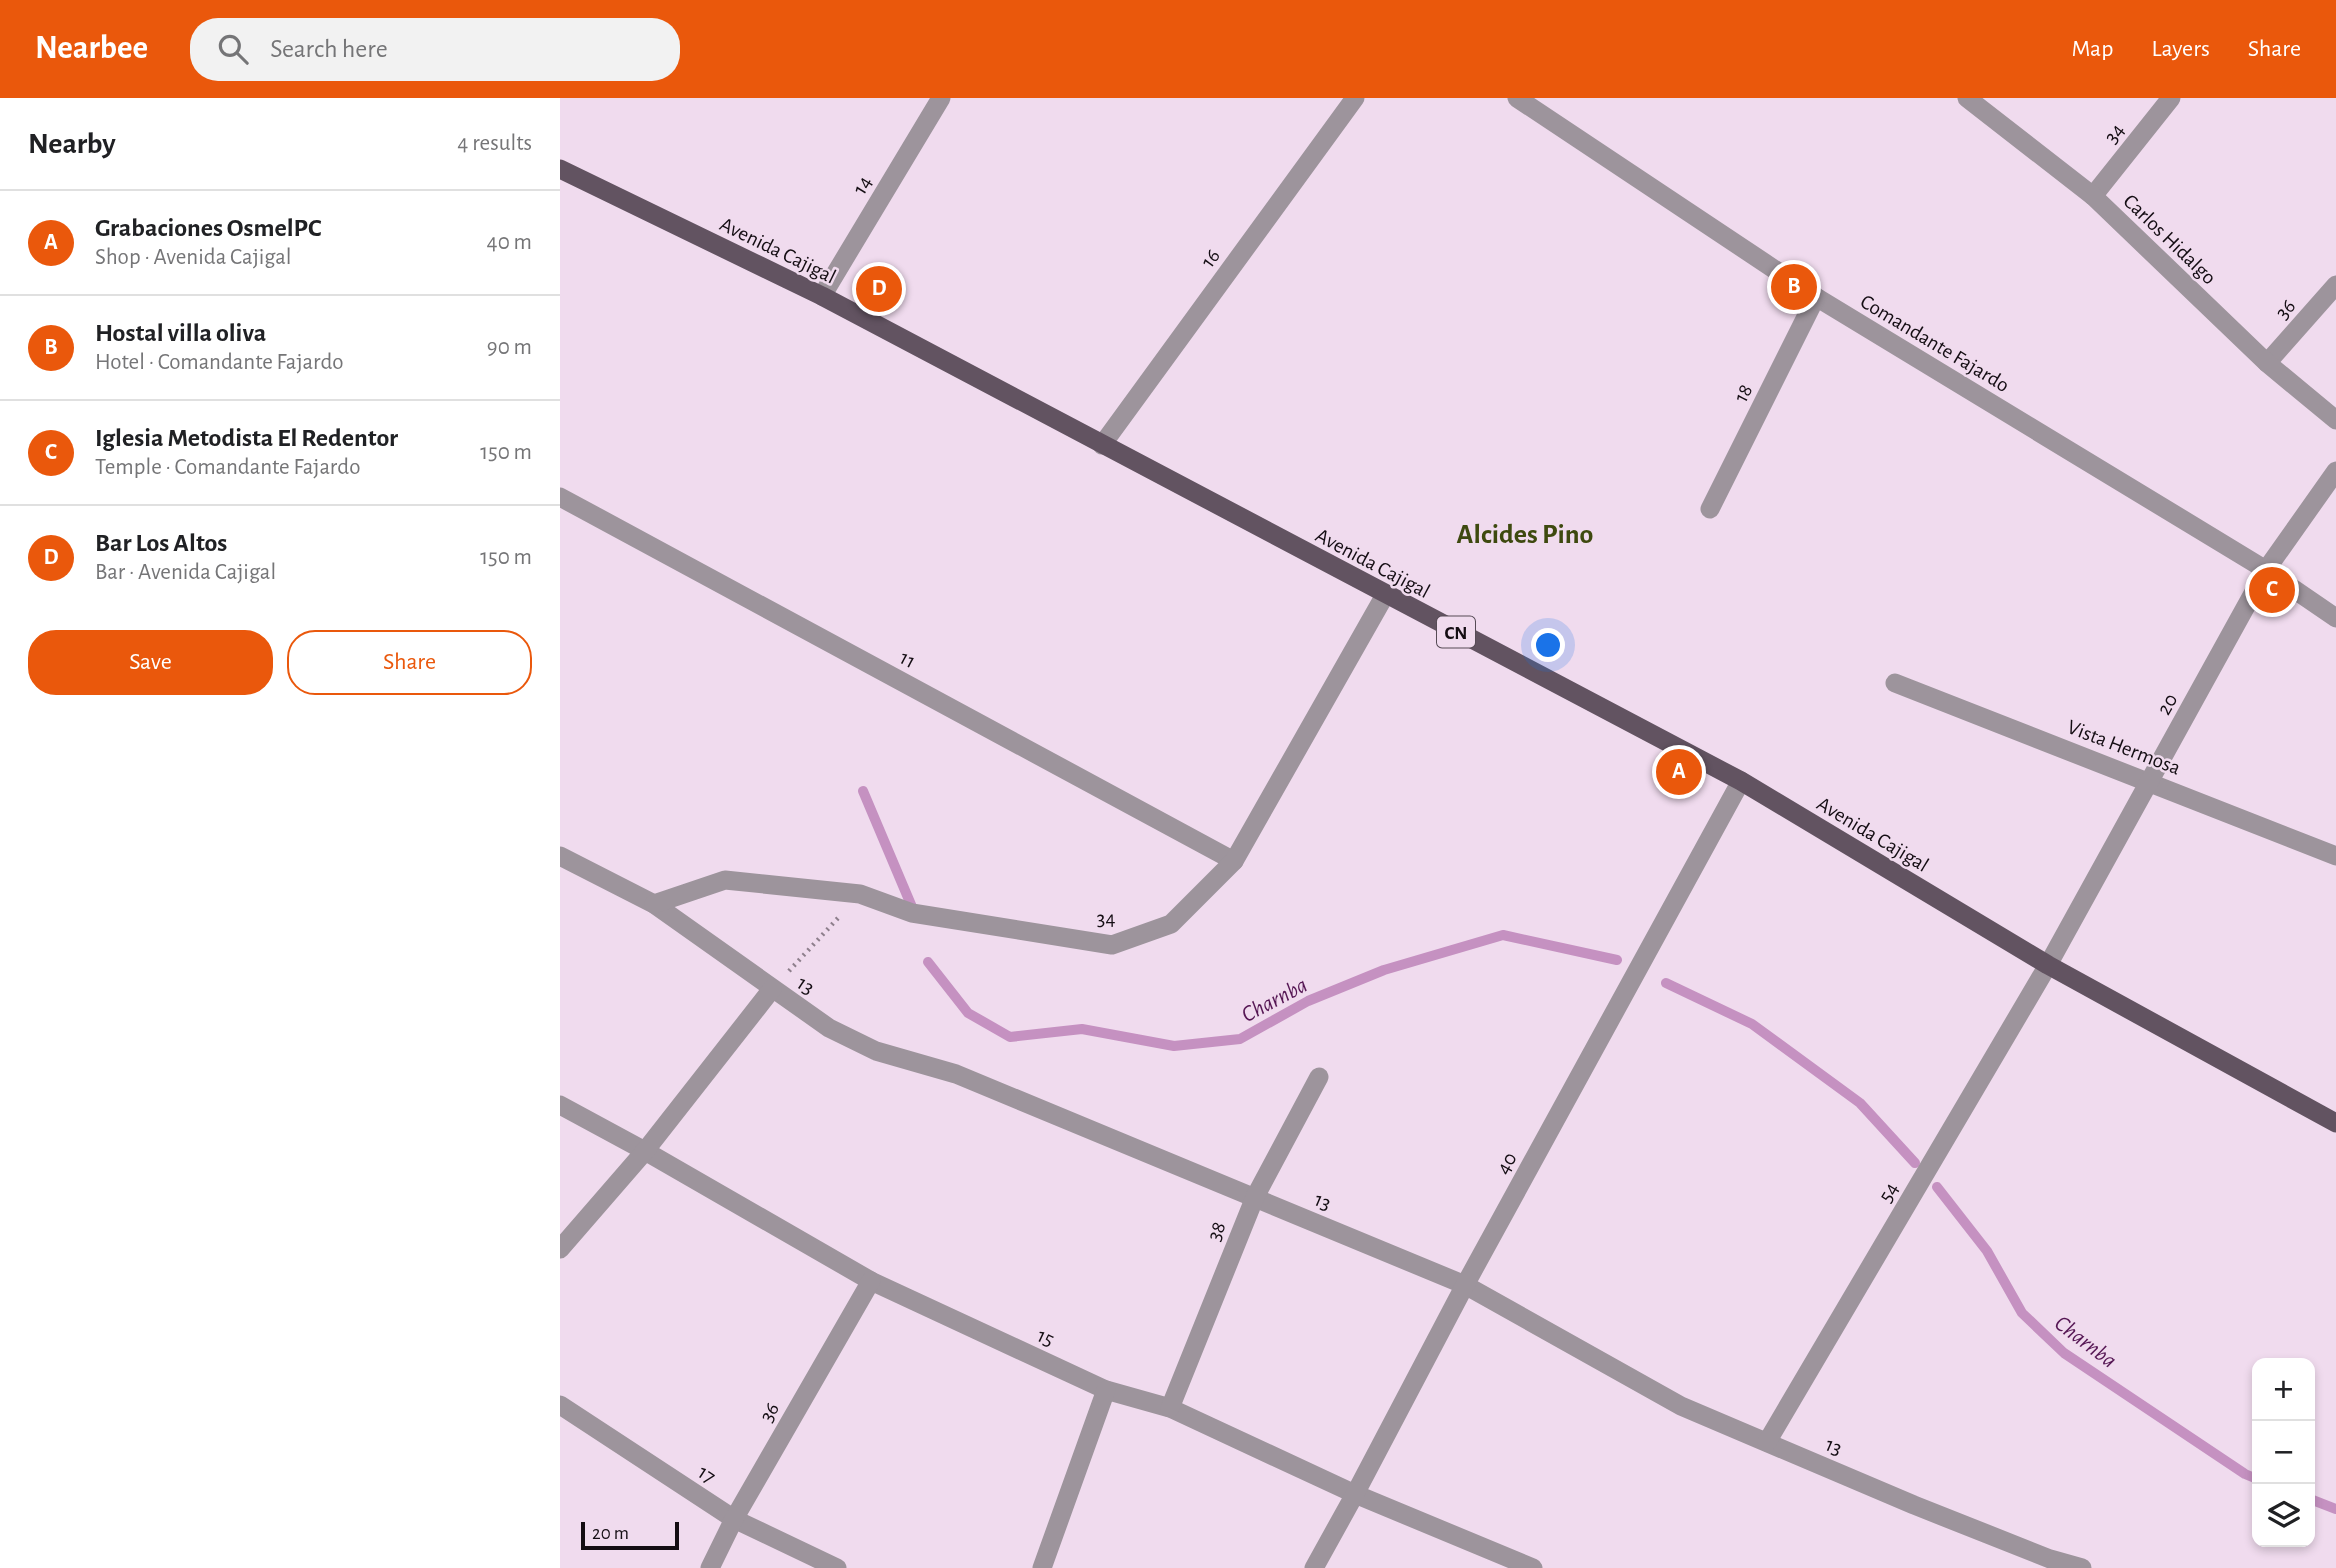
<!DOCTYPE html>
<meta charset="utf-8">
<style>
body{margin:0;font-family:"Alegreya Sans",sans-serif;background:#f2f2f2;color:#202124}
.controls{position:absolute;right:21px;bottom:21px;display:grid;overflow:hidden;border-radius:14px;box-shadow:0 4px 10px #0003}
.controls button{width:63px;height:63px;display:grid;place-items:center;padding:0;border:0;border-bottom:2px solid #e0e0e0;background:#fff;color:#202124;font:35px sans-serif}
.scale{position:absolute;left:21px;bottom:18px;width:98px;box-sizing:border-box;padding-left:7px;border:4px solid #140d13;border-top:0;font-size:19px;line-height:24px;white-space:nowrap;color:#140d13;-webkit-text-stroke:5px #f0dbee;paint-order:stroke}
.you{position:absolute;left:989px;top:548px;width:24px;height:24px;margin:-18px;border:5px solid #fff;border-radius:50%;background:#1a73e8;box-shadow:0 0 0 10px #1a73e833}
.badge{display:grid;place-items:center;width:46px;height:46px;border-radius:50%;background:#ea580c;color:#fff;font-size:23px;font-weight:700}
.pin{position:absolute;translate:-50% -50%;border:4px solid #fff;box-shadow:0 2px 7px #0006}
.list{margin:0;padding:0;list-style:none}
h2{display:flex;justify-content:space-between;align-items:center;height:91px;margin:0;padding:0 28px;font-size:30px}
h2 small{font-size:23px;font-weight:400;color:#757577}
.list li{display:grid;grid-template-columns:46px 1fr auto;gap:21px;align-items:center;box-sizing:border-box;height:105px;padding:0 28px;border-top:2px solid #e0e0e0}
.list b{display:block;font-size:26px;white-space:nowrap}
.list p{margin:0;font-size:23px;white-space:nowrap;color:#757577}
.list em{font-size:23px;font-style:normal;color:#757577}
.actions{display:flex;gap:14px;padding:21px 28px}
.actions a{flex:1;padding:16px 0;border:2px solid #ea580c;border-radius:28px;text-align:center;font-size:24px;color:#ea580c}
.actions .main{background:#ea580c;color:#fff}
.icon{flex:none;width:38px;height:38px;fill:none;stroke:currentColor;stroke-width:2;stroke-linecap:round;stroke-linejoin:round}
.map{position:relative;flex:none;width:1776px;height:1470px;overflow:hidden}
header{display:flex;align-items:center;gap:42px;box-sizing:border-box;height:98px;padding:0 35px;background:#ea580c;color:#fff}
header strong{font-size:33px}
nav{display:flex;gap:38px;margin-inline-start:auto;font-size:24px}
.search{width:490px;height:63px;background:#f2f2f2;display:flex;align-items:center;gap:18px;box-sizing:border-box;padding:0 24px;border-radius:28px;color:#757577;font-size:26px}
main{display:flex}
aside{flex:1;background:#fff}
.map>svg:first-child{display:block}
</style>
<header>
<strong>Nearbee</strong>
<div class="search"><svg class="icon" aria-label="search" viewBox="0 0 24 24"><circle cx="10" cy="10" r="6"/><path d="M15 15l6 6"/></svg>Search here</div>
<nav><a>Map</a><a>Layers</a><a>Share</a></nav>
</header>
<main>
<aside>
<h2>Nearby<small>4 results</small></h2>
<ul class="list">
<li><span class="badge">A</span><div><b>Grabaciones OsmelPC</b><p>Shop · Avenida Cajigal</p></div><em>40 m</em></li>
<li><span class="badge">B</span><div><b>Hostal villa oliva</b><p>Hotel · Comandante Fajardo</p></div><em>90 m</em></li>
<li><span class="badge">C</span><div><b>Iglesia Metodista El Redentor</b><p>Temple · Comandante Fajardo</p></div><em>150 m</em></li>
<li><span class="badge">D</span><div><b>Bar Los Altos</b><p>Bar · Avenida Cajigal</p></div><em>150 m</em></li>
</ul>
<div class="actions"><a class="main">Save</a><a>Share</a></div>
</aside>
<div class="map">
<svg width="1776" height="1470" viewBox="0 0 1776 1470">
<rect width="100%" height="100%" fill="#f0dbee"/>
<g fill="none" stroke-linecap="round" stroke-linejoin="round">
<g stroke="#c591c1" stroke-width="10">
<polyline points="303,693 352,809"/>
<polyline points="368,864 408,915 450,939 522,931 614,948 680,941 748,903 824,872 943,837 1057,862"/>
<polyline points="1106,885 1192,926 1300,1005 1355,1065"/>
<polyline points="1377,1089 1427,1153 1462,1215 1504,1255 1685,1376 1697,1381"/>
<polyline points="1750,1401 1776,1411"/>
</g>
<polyline stroke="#8e7f8c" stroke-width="4.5" stroke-dasharray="2 5" stroke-linecap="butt" points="229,873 278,820"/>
<g stroke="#9d949c" stroke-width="19">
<polyline points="957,0 1256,199 1706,472 1776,520"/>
<polyline points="1533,98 1611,0"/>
<polyline points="262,198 381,0"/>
<polyline points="1707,265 1776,187"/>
<polyline points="542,347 795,0"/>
<polyline points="0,399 674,763"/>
<polyline points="1150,411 1256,199"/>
<polyline points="1335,585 1776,758"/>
<polyline points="0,758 94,806 269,930 316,953 396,976 905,1187 1121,1308 1354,1407 1490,1461 1522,1470"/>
<polyline points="94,806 165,782 300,796 352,815 552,847 611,826 674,763 825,497"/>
<polyline points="0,1007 85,1053 311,1183 546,1292 610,1310 795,1396 973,1470"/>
<polyline points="0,1151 85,1053 212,891"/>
<polyline points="0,1307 174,1421 277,1470"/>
<polyline points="610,1310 695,1099 759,979"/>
<polyline points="1207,1344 1488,867 1706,472 1776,373"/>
<polyline points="150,1470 174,1421 311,1183"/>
<polyline points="482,1470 546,1292"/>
<polyline points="754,1470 795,1396 905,1187 1181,683"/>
</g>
<polyline stroke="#9d949c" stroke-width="19" points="1407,0 1533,98 1707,265 1776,322"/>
<polyline stroke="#625361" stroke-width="19" points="0,71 262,198 1181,683 1488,867 1776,1025"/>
</g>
<g text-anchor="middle" stroke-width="5" stroke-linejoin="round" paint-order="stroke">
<rect fill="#f0dbee" stroke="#564b55" stroke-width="2" x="877" y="518.5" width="38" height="31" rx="5"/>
<g font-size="19" font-weight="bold" fill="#140d13">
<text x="896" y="541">CN</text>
</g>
<g font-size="21" fill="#140d13" stroke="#f0dbee">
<text transform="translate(1554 35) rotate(-52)" y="7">34</text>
<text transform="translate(302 87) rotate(-59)" y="7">14</text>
<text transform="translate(1610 141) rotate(44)" y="7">Carlos Hidalgo</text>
<text transform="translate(218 152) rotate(26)" y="7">Avenida Cajigal</text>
<text transform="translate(650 160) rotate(-54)" y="7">16</text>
<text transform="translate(1725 211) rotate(-49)" y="7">36</text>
<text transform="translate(1375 245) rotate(31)" y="7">Comandante Fajardo</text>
<text transform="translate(1183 295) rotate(-63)" y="7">18</text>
<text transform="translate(813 465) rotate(28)" y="7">Avenida Cajigal</text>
<text transform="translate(348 561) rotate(28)" y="7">11</text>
<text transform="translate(1607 606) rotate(-61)" y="7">20</text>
<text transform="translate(1564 649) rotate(21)" y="7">Vista Hermosa</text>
<text transform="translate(1313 736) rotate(31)" y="7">Avenida Cajigal</text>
<text transform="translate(546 820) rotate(-1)" y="7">34</text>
<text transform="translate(246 887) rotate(34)" y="7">13</text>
<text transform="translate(946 1065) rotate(-61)" y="7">40</text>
<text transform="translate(1328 1094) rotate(-59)" y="7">54</text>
<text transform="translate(763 1103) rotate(23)" y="7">13</text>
<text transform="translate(656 1133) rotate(-68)" y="7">38</text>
<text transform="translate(486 1239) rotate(25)" y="7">15</text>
<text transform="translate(209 1314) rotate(-60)" y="7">36</text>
<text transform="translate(1274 1348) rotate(23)" y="7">13</text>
<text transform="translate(147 1376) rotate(33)" y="7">17</text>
</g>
<g font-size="23" font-style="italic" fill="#561754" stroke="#f0dbee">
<text transform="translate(714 901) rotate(-28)" y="8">Charnba</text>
<text transform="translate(1526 1243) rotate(37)" y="8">Charnba</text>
</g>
<g font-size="28" font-weight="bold" fill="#3e490f" stroke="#f0dbee">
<text x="965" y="445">Alcides Pino</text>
</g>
</g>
</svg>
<div class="controls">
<button>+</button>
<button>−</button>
<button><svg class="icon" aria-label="layers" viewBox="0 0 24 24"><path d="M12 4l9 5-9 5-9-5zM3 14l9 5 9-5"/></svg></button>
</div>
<div class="scale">20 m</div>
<div class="you"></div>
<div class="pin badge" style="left:1119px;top:674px">A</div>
<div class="pin badge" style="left:1234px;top:189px">B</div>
<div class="pin badge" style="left:1712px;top:492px">C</div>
<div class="pin badge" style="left:319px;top:191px">D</div>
</div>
</main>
